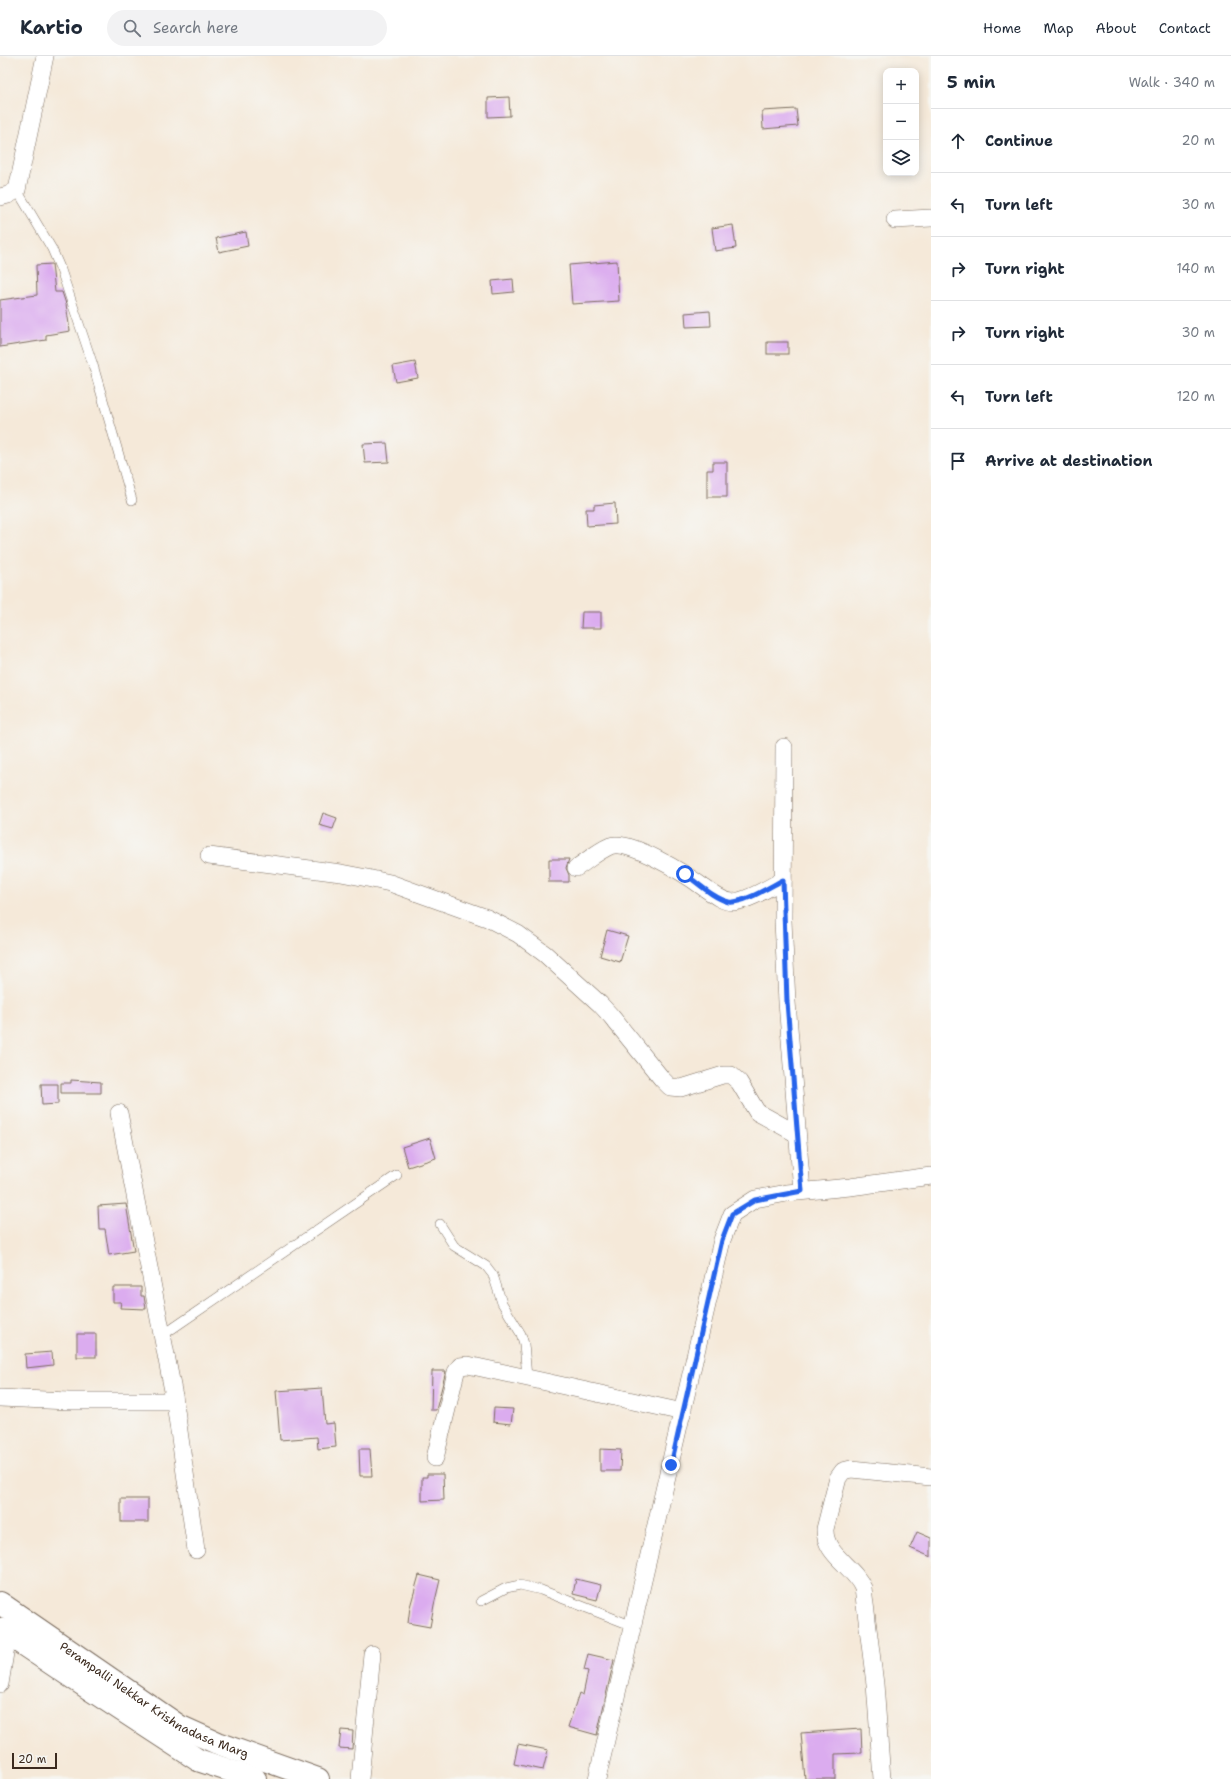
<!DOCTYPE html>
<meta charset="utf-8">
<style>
body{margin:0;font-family:"Shantell Sans",sans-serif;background:#f2f2f3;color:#1f2937}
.controls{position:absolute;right:12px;top:12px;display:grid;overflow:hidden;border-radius:8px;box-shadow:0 2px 10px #0003}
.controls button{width:36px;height:36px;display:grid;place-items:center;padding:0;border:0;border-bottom:1px solid #e0e1e3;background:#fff;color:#1f2937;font:20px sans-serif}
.scale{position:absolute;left:12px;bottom:10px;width:45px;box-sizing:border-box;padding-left:4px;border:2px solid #3b2a1e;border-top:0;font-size:11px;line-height:14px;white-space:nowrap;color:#3b2a1e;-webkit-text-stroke:3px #f6f6f2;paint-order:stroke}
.stop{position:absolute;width:12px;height:12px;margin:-9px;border:3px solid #2563eb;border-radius:50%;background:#fff}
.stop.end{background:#2563eb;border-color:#fff;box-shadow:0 1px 4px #0008}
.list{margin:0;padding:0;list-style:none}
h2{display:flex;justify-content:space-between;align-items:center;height:52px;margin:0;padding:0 16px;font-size:17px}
h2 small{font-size:13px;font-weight:400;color:#747a83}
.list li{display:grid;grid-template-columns:26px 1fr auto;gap:12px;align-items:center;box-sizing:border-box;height:64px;padding:0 16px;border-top:1px solid #e0e1e3}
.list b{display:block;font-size:15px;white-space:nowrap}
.list em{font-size:13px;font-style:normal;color:#747a83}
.icon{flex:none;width:22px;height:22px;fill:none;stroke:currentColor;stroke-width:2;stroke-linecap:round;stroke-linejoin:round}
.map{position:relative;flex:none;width:931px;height:1723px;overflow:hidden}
header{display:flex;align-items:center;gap:24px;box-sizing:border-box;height:56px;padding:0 20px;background:#fff;border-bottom:1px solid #e0e1e3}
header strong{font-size:19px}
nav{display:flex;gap:22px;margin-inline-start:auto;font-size:14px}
.search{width:280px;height:36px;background:#f2f2f3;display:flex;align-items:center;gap:10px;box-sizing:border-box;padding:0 14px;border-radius:22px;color:#747a83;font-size:15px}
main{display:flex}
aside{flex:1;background:#fff}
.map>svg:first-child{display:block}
</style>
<header>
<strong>Kartio</strong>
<div class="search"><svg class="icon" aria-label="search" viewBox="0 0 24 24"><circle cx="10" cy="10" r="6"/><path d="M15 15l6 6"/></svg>Search here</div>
<nav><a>Home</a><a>Map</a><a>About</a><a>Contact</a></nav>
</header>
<main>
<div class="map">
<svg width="931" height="1723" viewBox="0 0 931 1723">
<rect width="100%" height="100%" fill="#f6f6f2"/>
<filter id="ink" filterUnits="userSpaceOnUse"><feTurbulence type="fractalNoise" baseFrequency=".025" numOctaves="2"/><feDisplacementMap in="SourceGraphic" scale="8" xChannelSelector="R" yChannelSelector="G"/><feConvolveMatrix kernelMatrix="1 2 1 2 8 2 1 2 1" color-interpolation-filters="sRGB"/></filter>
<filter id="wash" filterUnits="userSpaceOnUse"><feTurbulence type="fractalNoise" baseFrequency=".012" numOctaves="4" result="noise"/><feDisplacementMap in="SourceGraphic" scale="16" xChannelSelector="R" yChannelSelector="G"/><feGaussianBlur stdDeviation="0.9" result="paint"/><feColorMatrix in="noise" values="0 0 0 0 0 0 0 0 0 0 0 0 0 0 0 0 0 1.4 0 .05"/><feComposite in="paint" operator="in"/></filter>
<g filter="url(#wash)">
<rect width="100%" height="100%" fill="#f5e9d9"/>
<g id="blocks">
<g fill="#dbacef">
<polygon points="509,41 510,60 488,61 488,42"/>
<polygon points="796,53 798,70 763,73 762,55"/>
<polygon points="733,169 736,192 715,195 712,172"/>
<polygon points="246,176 248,190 219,196 216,182"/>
<polygon points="617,205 619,245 572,248 569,209"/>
<polygon points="52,208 55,236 62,236 66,248 70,275 46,279 46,284 0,291 0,244 37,239 36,209"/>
<polygon points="513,223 514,236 493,238 492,225"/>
<polygon points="710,255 711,270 686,271 685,257"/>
<rect x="767" y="286" width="21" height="12"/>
<polygon points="415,306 418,322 396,326 393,310"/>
<polygon points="387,387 389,406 365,407 363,388"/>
<polygon points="713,406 727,406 727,441 707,441 707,414 713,414"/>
<polygon points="615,447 616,468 587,470 586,453 594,453 594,449"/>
<polygon points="582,556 601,556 601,572 581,572"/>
<polygon points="323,757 337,762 333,773 319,769"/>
<polygon points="549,803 569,803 566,812 569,819 569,826 549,826"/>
<polygon points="607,874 628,880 620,906 600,900"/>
<polygon points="71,1024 101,1026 101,1037 61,1037 61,1027 71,1027"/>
<polygon points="41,1028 58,1028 58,1048 42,1049"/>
<polygon points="430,1082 436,1102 408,1111 402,1091"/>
<polygon points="126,1148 134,1195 109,1199 105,1173 99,1173 98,1150"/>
<polygon points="113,1231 141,1231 141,1240 144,1240 146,1253 120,1252 121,1246 113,1246"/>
<rect x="77" y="1278" width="19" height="23"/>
<polygon points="52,1296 53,1309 26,1312 25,1298"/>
<polygon points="432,1315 446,1315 436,1354 431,1354"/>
<polygon points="322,1332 325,1368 334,1367 336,1391 318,1393 317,1381 280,1384 276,1335"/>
<polygon points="494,1352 513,1353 511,1368 493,1366"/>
<polygon points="359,1393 370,1393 372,1420 360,1420"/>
<polygon points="600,1393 621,1394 620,1415 600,1415"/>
<polygon points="427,1418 443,1418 444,1444 422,1445 422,1421 427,1421"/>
<rect x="121" y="1443" width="27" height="23"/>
<polygon points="917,1476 931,1482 931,1501 910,1492"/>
<polygon points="419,1519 440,1524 434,1549 430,1571 408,1567 410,1551"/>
<polygon points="576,1523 601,1529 597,1544 573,1538"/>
<polygon points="588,1598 614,1604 597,1679 568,1671 579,1637 583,1639 588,1615 584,1614"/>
<polygon points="861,1673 862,1697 835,1698 835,1723 805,1723 801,1677"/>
<polygon points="341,1674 353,1675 352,1693 339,1692"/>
<polygon points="518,1688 548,1694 543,1714 514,1708"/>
</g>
</g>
</g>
<g filter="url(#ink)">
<use href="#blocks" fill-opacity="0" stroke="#7c6d5f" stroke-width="1"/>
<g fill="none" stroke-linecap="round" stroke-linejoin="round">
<defs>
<g id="lane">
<polyline points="17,134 52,193 61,214 93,309 132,444"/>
<polyline points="440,1168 454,1190 486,1210 493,1219 502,1247 521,1278 524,1288 527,1321"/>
<polyline points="163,1279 397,1119"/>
<polyline points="481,1545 506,1532 520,1529 541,1534 633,1570"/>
</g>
<g id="street">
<polyline points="0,141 8,139 17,134 45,0"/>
<polyline points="895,164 931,162"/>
<polyline points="784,691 783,865 787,946 802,1135"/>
<polyline points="209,800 341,817 367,822 390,827 487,862 518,878 545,898 600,948 611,960 662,1023 670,1031 681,1032 723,1019 731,1019 739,1026 757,1056 797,1078"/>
<path d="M576,812C587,805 598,795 610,790C628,782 687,819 703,831C712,837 722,846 733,846C748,845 770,831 783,824"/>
<polyline points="174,1340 196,1494"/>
<polyline points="0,1342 69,1345 165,1345 174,1340 119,1057"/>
<polyline points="435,1402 456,1316 460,1310 468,1309 683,1356"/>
<polyline points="0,1628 8,1578"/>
<polyline points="360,1723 372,1598"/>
<polyline points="597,1723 722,1184 732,1158 755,1143 787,1137 850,1131 931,1120"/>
<path d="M882,1723L875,1628L863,1532C854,1510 824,1499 825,1473L838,1422L843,1415L851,1413L931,1421"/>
</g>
<g id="secondary">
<path id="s1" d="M0,1547L179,1670L217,1687L318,1723"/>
<polyline points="0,1573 91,1634 198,1704 255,1723"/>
</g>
</defs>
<use href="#lane" stroke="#7c6d5f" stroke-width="10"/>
<use href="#street" stroke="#7c6d5f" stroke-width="18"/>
<use href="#secondary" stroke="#7c6d5f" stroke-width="24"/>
<use href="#lane" stroke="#fff" stroke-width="9"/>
<use href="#street" stroke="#fff" stroke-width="17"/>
<use href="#secondary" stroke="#fff" stroke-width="22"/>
</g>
</g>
<g fill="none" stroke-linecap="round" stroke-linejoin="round" filter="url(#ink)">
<path stroke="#2563eb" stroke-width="5" d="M671,1409L722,1184L732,1158L755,1144L802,1135L787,946L783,824C771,830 743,848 729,846C713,842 698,827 685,818"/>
</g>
<g text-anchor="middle" stroke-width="3.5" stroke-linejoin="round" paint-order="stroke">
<g font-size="12" fill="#3b2a1e" stroke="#f6f6f2">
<text dy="4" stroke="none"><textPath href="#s1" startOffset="183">Perampalli Nekkar Krishnadasa Marg</textPath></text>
</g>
</g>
</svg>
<div class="controls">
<button>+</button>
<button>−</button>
<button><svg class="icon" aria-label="layers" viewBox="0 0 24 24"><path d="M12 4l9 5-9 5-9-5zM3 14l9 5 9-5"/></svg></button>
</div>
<div class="scale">20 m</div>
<div class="stop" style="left:685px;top:818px"></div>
<div class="stop end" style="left:671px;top:1409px"></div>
</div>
<aside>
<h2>5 min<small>Walk · 340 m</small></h2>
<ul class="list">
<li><svg class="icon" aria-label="ahead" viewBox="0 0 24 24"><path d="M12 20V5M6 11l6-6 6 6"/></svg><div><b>Continue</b></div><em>20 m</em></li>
<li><svg class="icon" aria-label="left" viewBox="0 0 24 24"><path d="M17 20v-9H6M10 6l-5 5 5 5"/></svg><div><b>Turn left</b></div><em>30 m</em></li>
<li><svg class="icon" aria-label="right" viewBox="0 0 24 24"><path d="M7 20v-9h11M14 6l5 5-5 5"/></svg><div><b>Turn right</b></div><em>140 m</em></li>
<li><svg class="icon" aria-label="right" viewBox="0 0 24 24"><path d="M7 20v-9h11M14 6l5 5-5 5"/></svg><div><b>Turn right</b></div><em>30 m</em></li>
<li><svg class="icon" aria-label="left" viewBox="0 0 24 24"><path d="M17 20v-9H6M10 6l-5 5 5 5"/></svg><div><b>Turn left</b></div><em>120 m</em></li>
<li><svg class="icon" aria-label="arrive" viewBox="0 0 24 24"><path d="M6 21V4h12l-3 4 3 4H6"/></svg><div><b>Arrive at destination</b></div></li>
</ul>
</aside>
</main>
